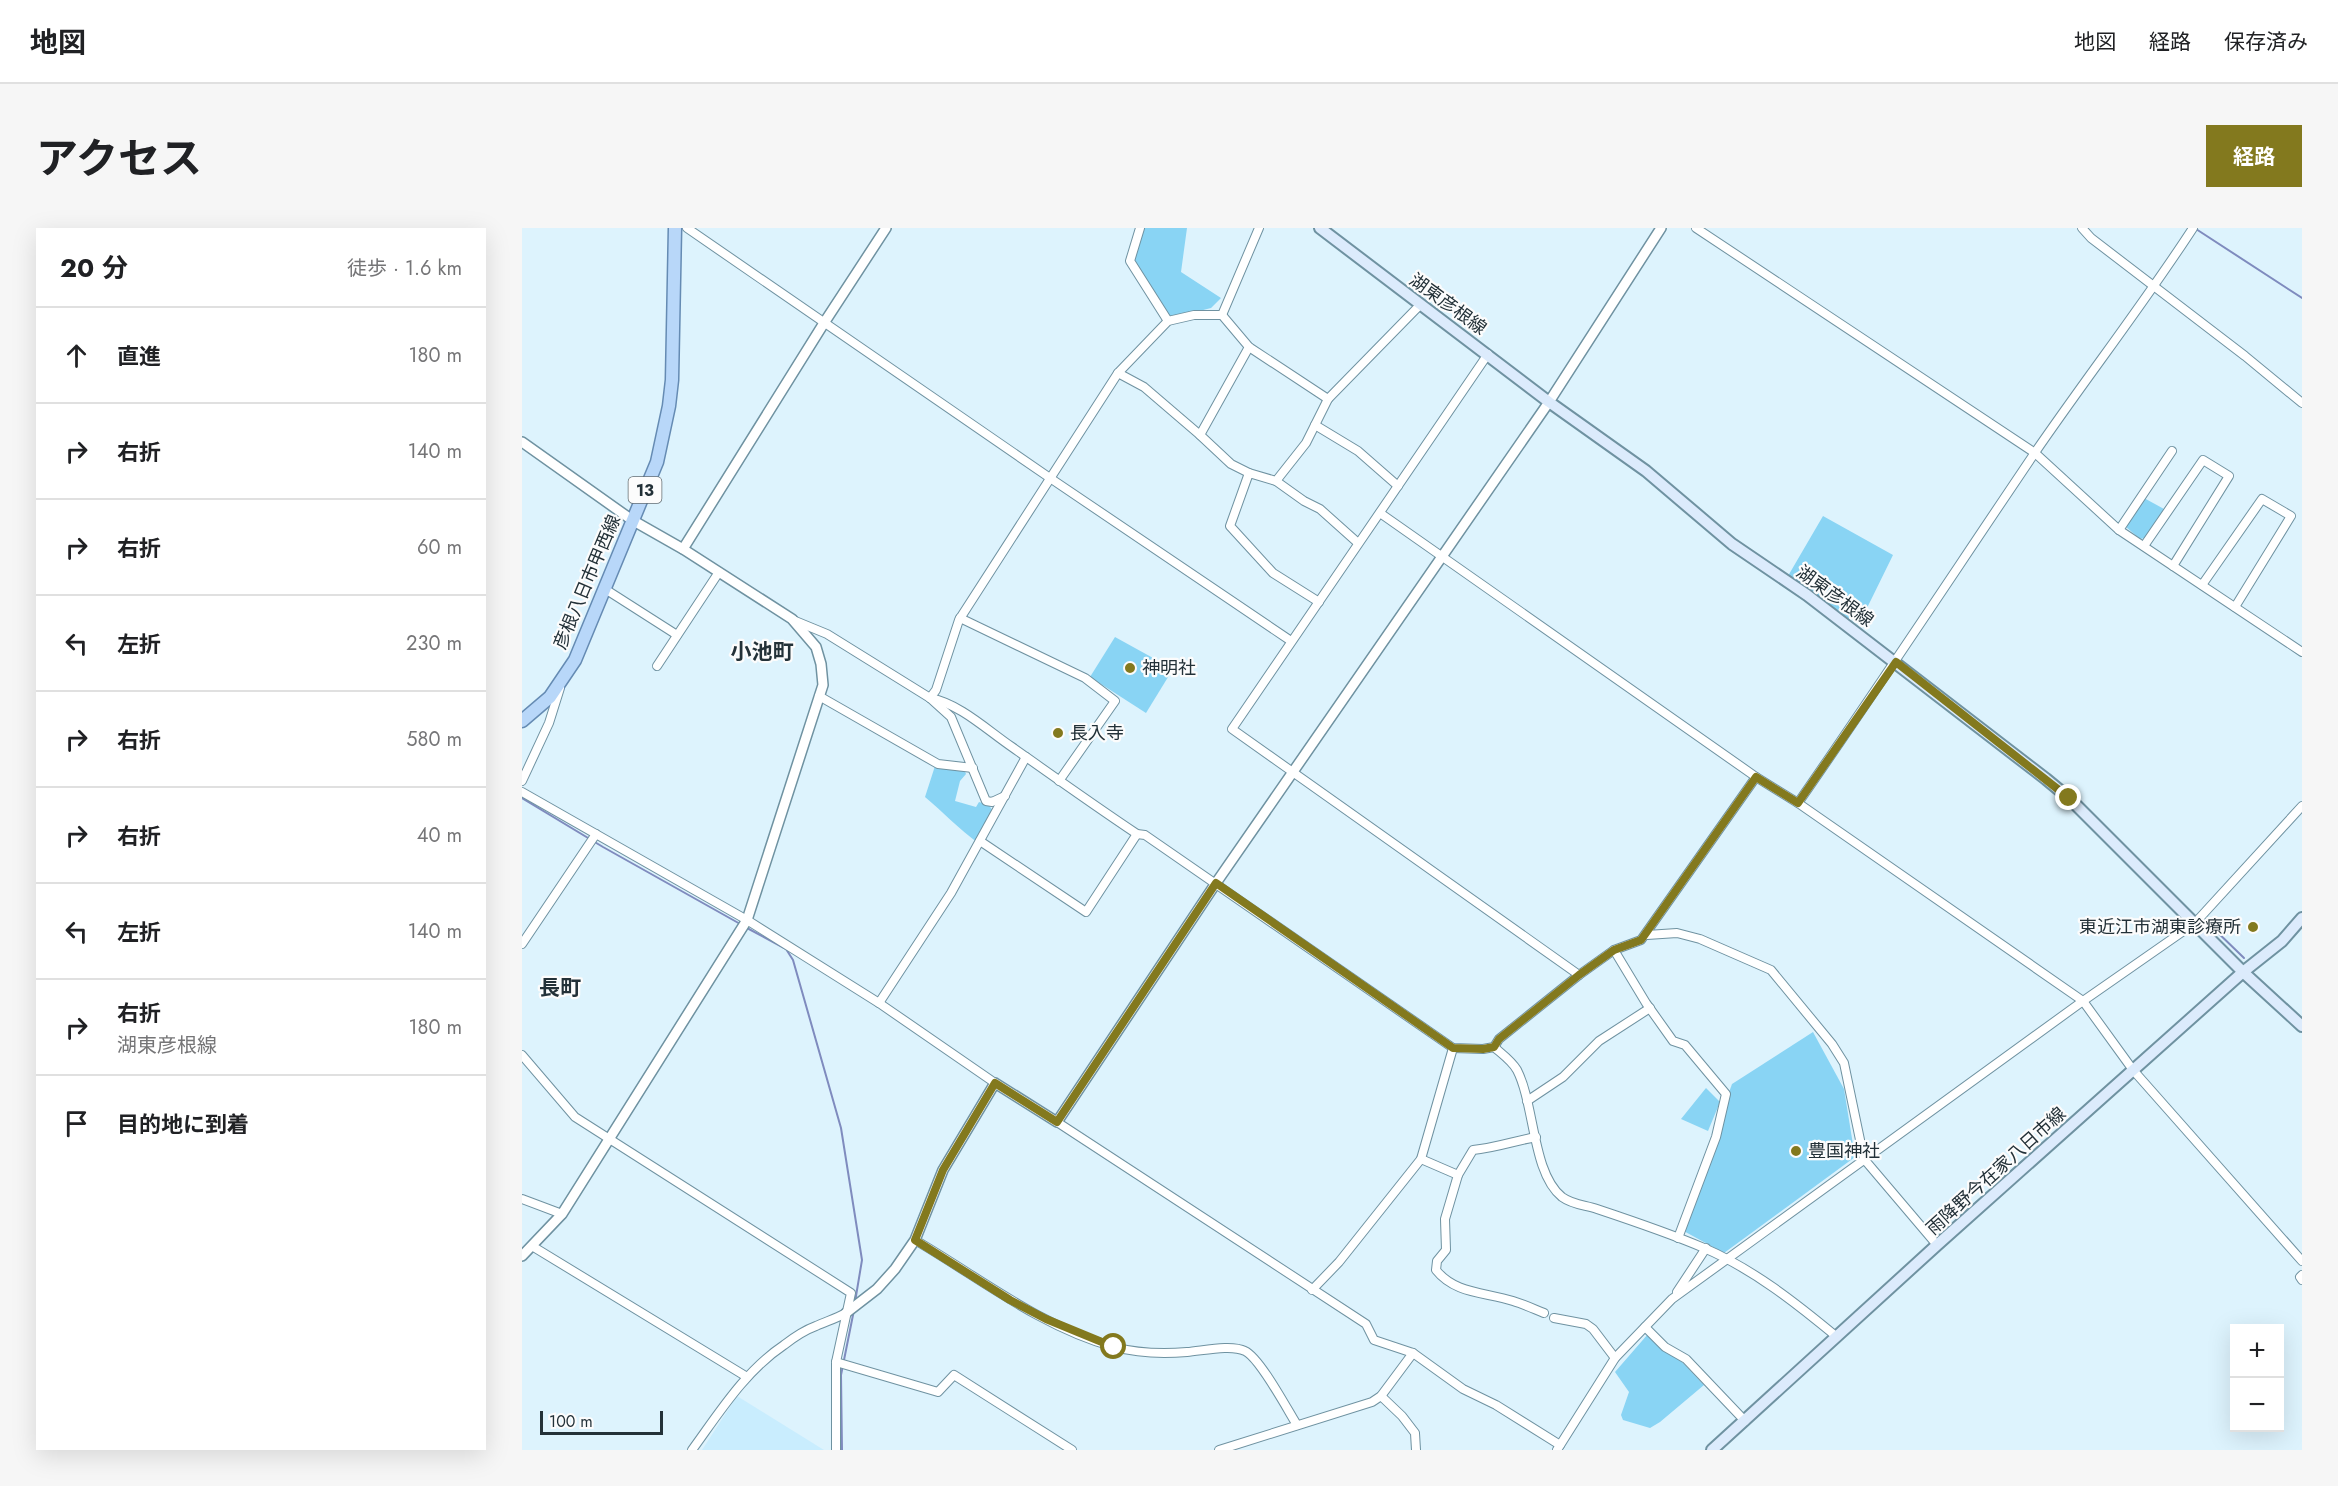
<!DOCTYPE html>
<html lang="ja">
<meta charset="utf-8">
<style>
body{margin:0;font-family:Jost,"Noto Sans JP",sans-serif;background:#f6f6f6;color:#202124}
.controls{position:absolute;right:18px;bottom:18px;display:grid;overflow:hidden;border-radius:0px;box-shadow:0 6px 24px #0002}
.controls button{width:54px;height:54px;display:grid;place-items:center;padding:0;border:0;border-bottom:2px solid #e0e0e0;background:#fff;color:#202124;font:30px sans-serif}
.scale{position:absolute;left:18px;bottom:15px;width:123px;box-sizing:border-box;padding-left:6px;border:3px solid #233138;border-top:0;font-size:16px;line-height:21px;white-space:nowrap;color:#233138;-webkit-text-stroke:4px #fcfcfc;paint-order:stroke}
.stop{position:absolute;width:18px;height:18px;margin:-14px;border:4px solid #83791e;border-radius:50%;background:#fff}
.stop.end{background:#83791e;border-color:#fff;box-shadow:0 2px 6px #0008}
.list{margin:0;padding:0;list-style:none}
h2{display:flex;justify-content:space-between;align-items:center;height:78px;margin:0;padding:0 24px;font-size:26px}
h2 small{font-size:20px;font-weight:400;color:#757577}
.list li{display:grid;grid-template-columns:39px 1fr auto;gap:18px;align-items:center;box-sizing:border-box;height:96px;padding:0 24px;border-top:2px solid #e0e0e0}
.list b{display:block;font-size:22px;white-space:nowrap}
.list p{margin:0;font-size:20px;white-space:nowrap;color:#757577}
.list em{font-size:20px;font-style:normal;color:#757577}
.icon{flex:none;width:33px;height:33px;fill:none;stroke:currentColor;stroke-width:2;stroke-linecap:round;stroke-linejoin:round}
.map{position:relative;flex:none;width:1780px;height:1222px;overflow:hidden;border-radius:0px}
header{display:flex;align-items:center;gap:36px;box-sizing:border-box;height:84px;padding:0 30px;background:#fff;border-bottom:2px solid #e0e0e0}
header strong{font-size:28px}
nav{display:flex;gap:33px;margin-inline-start:auto;font-size:21px}
.intro{display:flex;align-items:center;justify-content:space-between;box-sizing:border-box;height:144px;padding:0 36px}
h1{margin:0;font-size:42px}
.button{padding:15px 27px;border-radius:0px;background:#83791e;color:#fff;font-size:21px;font-weight:700}
main{display:flex;gap:36px;padding:0 36px}
aside{flex:1;background:#fff;border-radius:0px;box-shadow:0 6px 24px #0002}
.map>svg:first-child{display:block}
</style>
<header>
<strong>地図</strong>
<nav><a>地図</a><a>経路</a><a>保存済み</a></nav>
</header>
<div class="intro"><h1>アクセス</h1><a class="button">経路</a></div>
<main>
<aside>
<h2>20 分<small>徒歩 · 1.6 km</small></h2>
<ul class="list">
<li><svg class="icon" aria-label="ahead" viewBox="0 0 24 24"><path d="M12 20V5M6 11l6-6 6 6"/></svg><div><b>直進</b></div><em>180 m</em></li>
<li><svg class="icon" aria-label="right" viewBox="0 0 24 24"><path d="M7 20v-9h11M14 6l5 5-5 5"/></svg><div><b>右折</b></div><em>140 m</em></li>
<li><svg class="icon" aria-label="right" viewBox="0 0 24 24"><path d="M7 20v-9h11M14 6l5 5-5 5"/></svg><div><b>右折</b></div><em>60 m</em></li>
<li><svg class="icon" aria-label="left" viewBox="0 0 24 24"><path d="M17 20v-9H6M10 6l-5 5 5 5"/></svg><div><b>左折</b></div><em>230 m</em></li>
<li><svg class="icon" aria-label="right" viewBox="0 0 24 24"><path d="M7 20v-9h11M14 6l5 5-5 5"/></svg><div><b>右折</b></div><em>580 m</em></li>
<li><svg class="icon" aria-label="right" viewBox="0 0 24 24"><path d="M7 20v-9h11M14 6l5 5-5 5"/></svg><div><b>右折</b></div><em>40 m</em></li>
<li><svg class="icon" aria-label="left" viewBox="0 0 24 24"><path d="M17 20v-9H6M10 6l-5 5 5 5"/></svg><div><b>左折</b></div><em>140 m</em></li>
<li><svg class="icon" aria-label="right" viewBox="0 0 24 24"><path d="M7 20v-9h11M14 6l5 5-5 5"/></svg><div><b>右折</b><p>湖東彦根線</p></div><em>180 m</em></li>
<li><svg class="icon" aria-label="arrive" viewBox="0 0 24 24"><path d="M6 21V4h12l-3 4 3 4H6"/></svg><div><b>目的地に到着</b></div></li>
</ul>
</aside>
<div class="map">
<svg width="1780" height="1222" viewBox="0 0 1780 1222">
<rect width="100%" height="100%" fill="#ddf3fd"/>
<polygon fill="#c9edfe" points="215,1168 302,1222 180,1222"/>
<g fill="#89d4f4">
<polygon points="620,0 665,0 659,44 699,70 689,80 646,91 611,31"/>
<polygon points="1622,270 1642,281 1623,310 1618,311 1604,299"/>
<polygon points="1301,288 1371,327 1345,380 1339,377 1326,391 1266,348"/>
<polygon points="593,409 651,441 624,485 568,449"/>
<path d="M413,538L442,541L444,546L438,553L433,573L454,579L457,574L467,577L472,585L456,615C437,601 421,584 403,569Z"/>
<polygon points="1291,804 1322,861 1333,929 1202,1025 1158,1001 1210,856"/>
<polygon points="1184,860 1198,874 1186,903 1159,891"/>
<polygon points="1126,1106 1157,1131 1182,1157 1138,1194 1128,1200 1101,1192 1099,1187 1107,1164 1093,1144"/>
</g>
<g fill="none" stroke-linecap="round" stroke-linejoin="round">
<g stroke="#7f8bbe" stroke-width="2">
<polyline points="1674,1 1780,70"/>
<polyline points="0,570 81,619 220,697"/>
<polyline points="1688,697 1722,730"/>
<polyline points="225,700 264,721 271,732 319,900 340,1032 333,1074"/>
<polyline points="320,1222 319,1147 332,1082"/>
</g>
<defs>
<g id="minor">
<polyline points="165,0 528,250 769,413"/>
<polyline points="618,0 608,33 646,93"/>
<polyline points="1174,0 1513,225 1597,302 1780,424"/>
<polyline points="1560,0 1569,10 1723,128 1780,175"/>
<polyline points="700,87 727,119 806,171 898,77"/>
<polyline points="700,87 737,0"/>
<polyline points="727,119 678,207 709,236 727,245"/>
<path d="M966,126C881,251 795,376 710,501L1057,747"/>
<polyline points="596,145 622,159 678,207"/>
<polyline points="793,197 836,223 876,258"/>
<polyline points="754,253 782,273 798,281 836,315"/>
<polyline points="858,285 1234,549 1276,575 1561,773 1611,842 1780,1033"/>
<polyline points="1597,302 1650,223"/>
<polyline points="1622,318 1681,232 1707,248 1651,338"/>
<polyline points="1680,357 1740,271 1769,288 1713,379"/>
<polyline points="83,361 155,407"/>
<polyline points="797,374 751,345 708,298 727,245 754,253 784,215 806,171"/>
<polyline points="438,390 563,450 593,473 537,553"/>
<polyline points="271,392 305,406 408,470 429,489 464,573 470,574 483,568"/>
<polyline points="135,438 197,344"/>
<polyline points="297,468 416,536 451,540"/>
<path d="M408,470C438,476 465,502 490,519C531,548 573,578 615,606L623,607L931,820L961,821L972,819L977,811L1057,747L1092,722L1119,712L1234,549"/>
<polyline points="408,470 414,462 437,392 596,145 646,93 672,87 700,87"/>
<polyline points="0,553 27,495 38,460"/>
<polyline points="0,564 225,692 357,775 473,855"/>
<path d="M1276,575C1356,460 1433,343 1512,226C1564,150 1621,77 1671,0"/>
<polyline points="458,613 564,684 615,606"/>
<polyline points="1125,707 1155,705 1178,711 1249,742 1310,816 1322,835 1342,931 1415,1017"/>
<polyline points="0,716 74,606"/>
<polyline points="1092,722 1124,775 1151,813 1163,817 1204,866 1194,909 1156,1010"/>
<polyline points="357,775 429,665 504,529"/>
<path d="M972,819C980,826 990,833 995,842C1013,877 1010,945 1040,969C1051,977 1063,977 1075,981C1111,993 1147,1005 1182,1020C1231,1041 1274,1075 1315,1109"/>
<polyline points="0,827 53,889 329,1065 314,1134 314,1222"/>
<polyline points="1005,873 1041,849 1077,813 1128,780"/>
<polyline points="535,894 844,1096 852,1112 891,1125 941,1161 974,1177 1038,1217"/>
<path d="M899,931L936,947L923,991L924,1022L915,1033L914,1042C933,1066 963,1064 991,1073C1001,1076 1012,1081 1022,1085"/>
<path d="M936,947L951,922C973,920 992,913 1014,909"/>
<polyline points="0,971 40,986"/>
<path d="M393,1012C458,1050 519,1099 592,1119C615,1125 641,1126 665,1124C680,1123 709,1116 723,1123C738,1130 765,1181 775,1197"/>
<polyline points="10,1018 225,1149"/>
<polyline points="1780,1047 1778,1049 1780,1052"/>
<polyline points="790,1062 817,1034 899,931 931,820"/>
<polyline points="1155,1064 1184,1020"/>
<polyline points="1032,1090 1064,1096 1071,1101 1093,1130"/>
<polyline points="1123,1099 1143,1119 1164,1131 1223,1193"/>
<polyline points="314,1134 416,1164 432,1147 550,1222"/>
<polyline points="859,1168 880,1188 893,1205 894,1222"/>
<path d="M170,1222C197,1185 223,1143 262,1117C271,1110 283,1102 294,1098C305,1093 313,1091 324,1085"/>
<polyline points="697,1222 850,1174 859,1168 891,1125"/>
<polyline points="1035,1222 1093,1130 1150,1071 1561,773 1673,695 1780,578"/>
</g>
<g id="tertiary">
<polyline points="0,214 110,292 161,321 270,391 294,419 299,436 301,457 225,692 40,986 0,1028"/>
<polyline points="161,321 302,95 364,0"/>
<polyline points="324,1085 355,1061 373,1041 393,1012 421,942 473,855 535,894 694,655 1027,174 1139,0"/>
</g>
<g id="secondary">
<polyline points="798,0 1027,174 1124,243 1210,316 1285,367 1524,551 1547,570 1721,744 1780,798"/>
<polyline points="1190,1222 1415,1017 1721,744 1760,713 1780,690"/>
</g>
<polyline id="primary" points="0,493 28,469 53,432 135,234 147,178 150,152 153,0"/>
</defs>
<use href="#minor" stroke="#6f92a1" stroke-width="10"/>
<use href="#tertiary" stroke="#6f92a1" stroke-width="12"/>
<use href="#secondary" stroke="#6f92a1" stroke-width="14"/>
<use href="#primary" stroke="#658bb3" stroke-width="15"/>
<use href="#minor" stroke="#fff" stroke-width="8"/>
<use href="#tertiary" stroke="#fff" stroke-width="9"/>
<use href="#secondary" stroke="#dcebfc" stroke-width="10"/>
<use href="#primary" stroke="#b8d7f9" stroke-width="12"/>
</g>
<g fill="none" stroke-linecap="round" stroke-linejoin="round">
<polyline stroke="#83791e" stroke-width="8" points="592,1119 524,1091 488,1072 393,1012 421,942 473,855 535,894 694,655 931,820 961,821 972,819 977,811 1057,747 1092,722 1119,712 1234,549 1276,575 1374,434 1547,570"/>
</g>
<g fill="#83791e" stroke="#fcfcfc" stroke-width="2">
<circle cx="608" cy="440" r="6"/>
<circle cx="536" cy="505" r="6"/>
<circle cx="1731" cy="699" r="6"/>
<circle cx="1274" cy="923" r="6"/>
</g>
<g text-anchor="middle" stroke-width="4.5" stroke-linejoin="round" paint-order="stroke">
<rect fill="#fcfcfc" stroke="#646e73" stroke-width="1.5" x="106.5" y="249" width="33" height="26" rx="4.5"/>
<g font-size="16" font-weight="bold" fill="#233138">
<text x="123" y="268">13</text>
</g>
<g font-size="18" fill="#233138" stroke="#fcfcfc">
<text transform="translate(926 76) rotate(36)" y="6">湖東彦根線</text>
<text transform="translate(65 354) rotate(-67)" y="6">彦根八日市甲西線</text>
<text transform="translate(1313 368) rotate(36)" y="6">湖東彦根線</text>
<text transform="translate(1474 943) rotate(-42)" y="6">雨降野今在家八日市線</text>
</g>
<g font-size="18" fill="#233138" stroke="#fcfcfc" text-anchor="start">
<text x="620" y="446">神明社</text>
<text x="548" y="511">長入寺</text>
<text x="1719" y="705" text-anchor="end">東近江市湖東診療所</text>
<text x="1286" y="929">豊国神社</text>
</g>
<g font-size="21" font-weight="bold" fill="#233138" stroke="#fcfcfc">
<text x="240" y="431">小池町</text>
<text x="38" y="767">長町</text>
</g>
</g>
</svg>
<div class="controls">
<button>+</button>
<button>−</button>
</div>
<div class="scale">100 m</div>
<div class="stop" style="left:592px;top:1119px"></div>
<div class="stop end" style="left:1547px;top:570px"></div>
</div>
</main>
